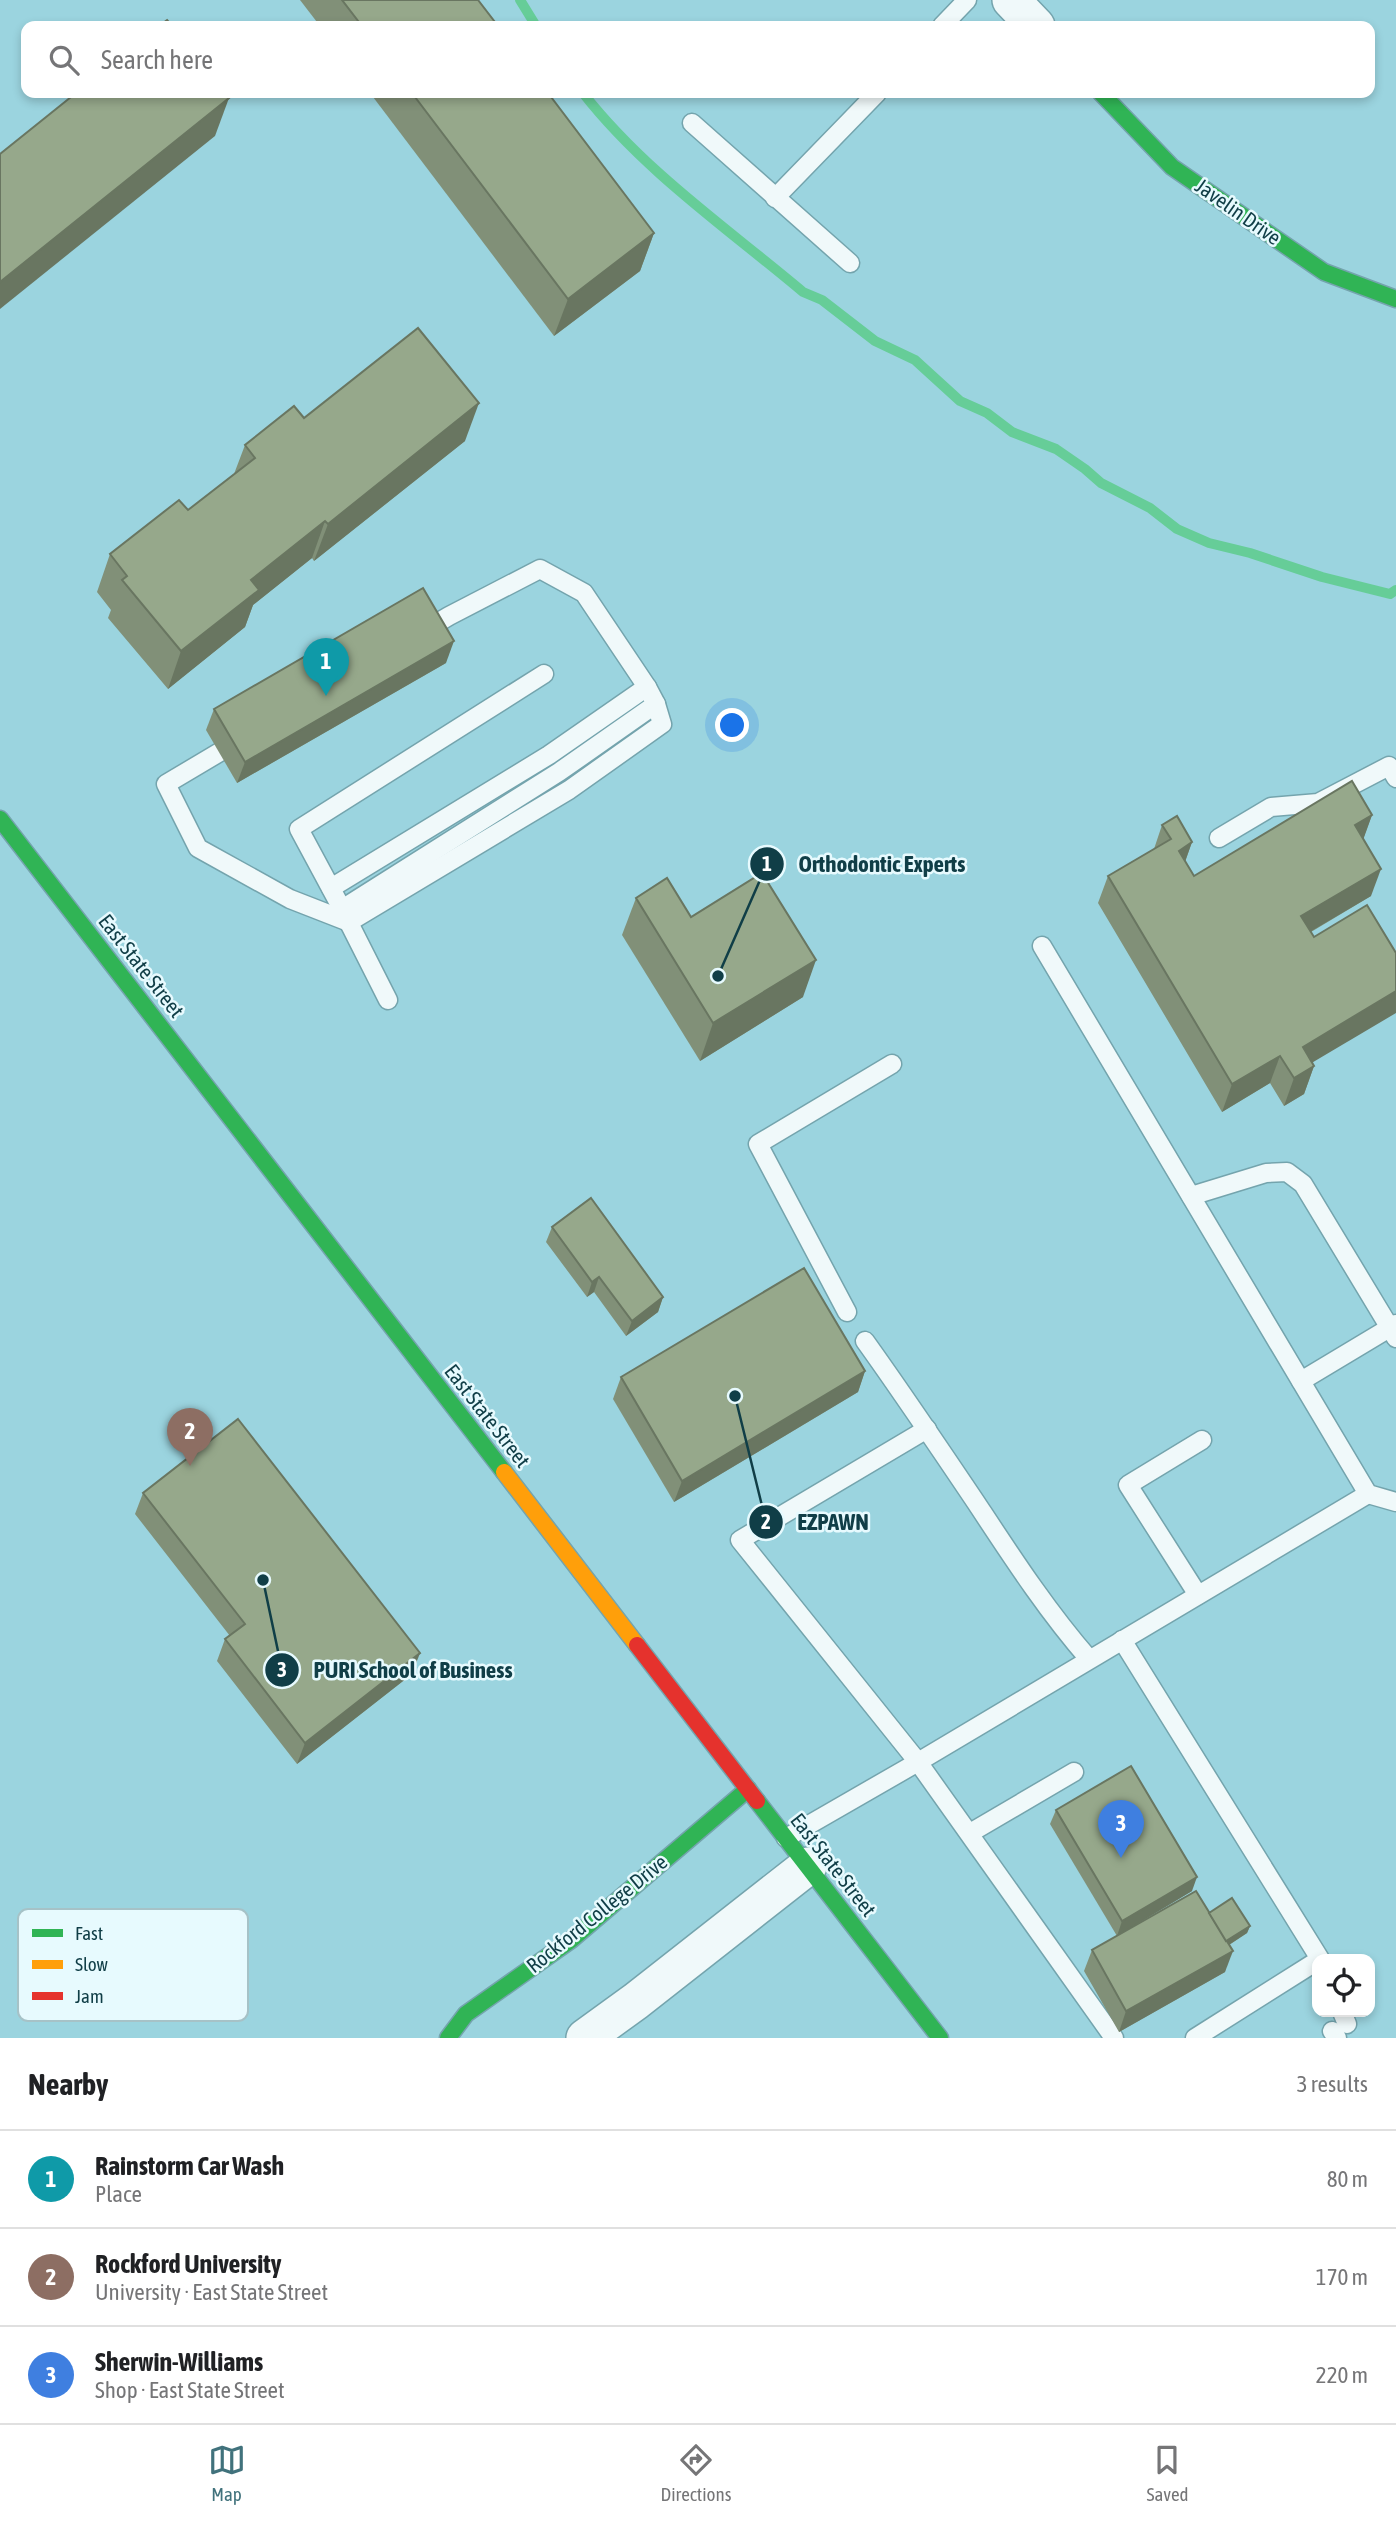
<!DOCTYPE html>
<meta charset="utf-8">
<style>
body{margin:0;font-family:"Asap Condensed",sans-serif;background:#f6f6f6;color:#202124}
.controls{position:absolute;right:21px;bottom:21px;display:grid;overflow:hidden;border-radius:14px;box-shadow:0 4px 10px #0003}
.controls button{width:63px;height:63px;display:grid;place-items:center;padding:0;border:0;border-bottom:2px solid #e0e0e0;background:#fff;color:#202124;font:35px sans-serif}
.you{position:absolute;left:733px;top:726px;width:24px;height:24px;margin:-18px;border:5px solid #fff;border-radius:50%;background:#1a73e8;box-shadow:0 0 0 10px #1a73e833}
.badge{display:grid;place-items:center;width:46px;height:46px;border-radius:50%;background:#41727c;color:#fff;font-size:23px;font-weight:700}
.pin{position:absolute;translate:-50% -58px;filter:drop-shadow(0 2px 4px #0008)}
.pin::after{content:'';position:absolute;top:37px;width:24px;height:21px;background:inherit;clip-path:polygon(0 0,100% 0,50% 100%)}
.list{margin:0;padding:0;list-style:none}
h2{display:flex;justify-content:space-between;align-items:center;height:91px;margin:0;padding:0 28px;font-size:30px}
h2 small{font-size:23px;font-weight:400;color:#757577}
.list li{display:grid;grid-template-columns:46px 1fr auto;gap:21px;align-items:center;box-sizing:border-box;height:98px;padding:0 28px;border-top:2px solid #e0e0e0}
.list b{display:block;font-size:26px;white-space:nowrap}
.list p{margin:0;font-size:23px;white-space:nowrap;color:#757577}
.list em{font-size:23px;font-style:normal;color:#757577}
.icon{flex:none;width:38px;height:38px;fill:none;stroke:currentColor;stroke-width:2;stroke-linecap:round;stroke-linejoin:round}
.map{position:relative;flex:none;width:1396px;height:2038px;overflow:hidden}
.search{position:absolute;background:#fff;box-shadow:0 4px 10px #0003;left:21px;right:21px;top:21px;height:77px;display:flex;align-items:center;gap:18px;box-sizing:border-box;padding:0 24px;border-radius:14px;color:#757577;font-size:26px}
.sheet{height:385px;background:#fff}
nav{display:flex;justify-content:space-around;align-items:center;box-sizing:border-box;height:98px;border-top:2px solid #e0e0e0;background:#fff;font-size:19px;color:#757577}
nav a{display:grid;justify-items:center;gap:4px}
nav .on{color:#41727c}
.map>svg:first-child{display:block}
</style>
<div class="map">
<svg width="1396" height="2038" viewBox="0 0 1396 2038">
<rect width="100%" height="100%" fill="#9bd4df"/>
<g fill="none" stroke-linecap="round" stroke-linejoin="round">
<g stroke="#66cd98" stroke-width="10">
<polyline points="520,0 536,26"/>
<path d="M583,93C644,171 727,228 803,292L822,300L875,341L915,360L960,401L987,413L1012,432L1056,449L1085,469L1101,483L1150,508L1177,529L1209,543L1250,553L1322,577L1390,594L1396,590"/>
</g>
<defs>
<g id="lane">
<polyline points="942,26 967,0"/>
<polyline points="692,123 850,263"/>
<polyline points="775,198 877,93"/>
<polygon points="540,569 584,593 647,687 656,704 662,724 569,790 349,922 290,899 198,848 166,784 449,616"/>
<polyline points="1219,838 1271,807 1318,803 1389,766 1396,778"/>
<polyline points="331,888 549,755 647,687"/>
<polyline points="342,909 559,772 656,704"/>
<polyline points="1042,946 1368,1494 1396,1502"/>
<polyline points="388,1000 342,909 299,829 544,674"/>
<polyline points="1191,1196 1266,1173 1287,1172 1303,1184 1396,1338"/>
<polyline points="847,1312 758,1144 892,1064"/>
<path d="M865,1341C903,1394 940,1449 977,1504C1012,1557 1047,1611 1089,1659"/>
<polyline points="1301,1381 1396,1324"/>
<polyline points="927,1429 740,1540 918,1762 1114,2038"/>
<polyline points="1198,1595 1128,1485 1202,1440"/>
<polyline points="1122,1640 1320,1959"/>
<polyline points="970,1833 1074,1772"/>
<polyline points="786,1838 918,1762 1368,1494"/>
<polyline points="1342,2012 1347,2024"/>
<polyline points="1332,2031 1337,2038"/>
<polyline points="1195,2038 1317,1961"/>
</g>
<g id="street">
<polyline points="1011,0 1036,26"/>
<polyline points="585,2038 636,2001 808,1866"/>
</g>
<g id="fast">
<polyline points="1101,93 1172,167 1324,272 1396,299"/>
<polyline points="0,819 504,1472"/>
<polyline points="757,1801 940,2038"/>
<polyline points="448,2038 466,2014 571,1940 748,1789"/>
</g>
<polyline id="slow" points="504,1472 637,1645"/>
<polyline id="jam" points="637,1645 757,1801"/>
</defs>
<use href="#lane" stroke="#74a4ad" stroke-width="21"/>
<use href="#street" stroke="#74a4ad" stroke-width="40"/>
<use href="#fast" stroke="#74a4ad" stroke-width="19"/>
<use href="#slow" stroke="#74a4ad" stroke-width="19"/>
<use href="#jam" stroke="#74a4ad" stroke-width="19"/>
<use href="#lane" stroke="#f0f9fa" stroke-width="18"/>
<use href="#street" stroke="#f0f9fa" stroke-width="37"/>
<use href="#fast" stroke="#30b455" stroke-width="16"/>
<use href="#slow" stroke="#ff9f0a" stroke-width="16"/>
<use href="#jam" stroke="#e5322d" stroke-width="16"/>
</g>
<g fill="#819078">
<polygon points="300,0 478,0 498,26 320,26"/>
<polygon points="370,93 548,93 654,233 640,271 554,336"/>
<polygon points="304,418 465,441 314,561 312,558 253,605 245,627 168,689 108,618 111,610 97,592 110,554 188,510 234,474 245,445"/>
<polygon points="446,663 237,783 206,730 214,709"/>
<polygon points="1372,815 1363,839 1371,896 1311,932 1312,1063 1314,1066 1304,1094 1284,1106 1270,1083 1222,1112 1098,903 1108,876 1154,849 1162,825 1192,842 1185,862 1194,876"/>
<polygon points="636,898 691,917 803,997 700,1061 622,935"/>
<polygon points="552,1227 663,1297 658,1312 626,1336 594,1292 587,1297 546,1242"/>
<polygon points="865,1371 858,1392 674,1502 613,1399 621,1377"/>
<polygon points="143,1493 412,1674 297,1764 217,1661 225,1639 230,1636 135,1514"/>
<polygon points="1056,1810 1192,1891 1117,1936 1050,1824"/>
<polygon points="1209,1913 1250,1926 1247,1933 1229,1945 1225,1972 1119,2032 1084,1971 1092,1950"/>
</g>
<g fill="#697661">
<polygon points="229,98 215,136 0,309 0,282"/>
<polygon points="654,233 640,271 554,336 568,299"/>
<polygon points="479,403 465,441 314,561 328,524"/>
<polygon points="325,521 312,558 253,605 245,627 168,689 181,651 251,580"/>
<polygon points="454,641 446,663 237,783 245,762"/>
<polygon points="1372,815 1362,843 1355,825"/>
<polygon points="1192,842 1182,870 1179,851"/>
<polygon points="1381,869 1371,896 1291,943 1301,916"/>
<polygon points="816,960 803,997 700,1061 713,1023"/>
<polygon points="1396,991 1396,1013 1293,1074 1303,1047"/>
<polygon points="1280,1056 1270,1083 1222,1112 1232,1084"/>
<polygon points="1314,1066 1304,1094 1284,1106 1294,1078"/>
<polygon points="599,1277 594,1292 587,1297 592,1282"/>
<polygon points="663,1297 658,1312 626,1336 632,1321"/>
<polygon points="865,1371 858,1392 674,1502 682,1481"/>
<polygon points="420,1653 412,1674 297,1764 305,1743"/>
<polygon points="1197,1877 1192,1891 1117,1936 1122,1921"/>
<polygon points="1250,1926 1247,1933 1215,1954 1217,1946"/>
<polygon points="1233,1951 1225,1972 1119,2032 1126,2011"/>
</g>
<g fill="#96a88b" stroke="#697661" stroke-width="2">
<polygon points="342,0 478,0 498,26 362,26"/>
<polygon points="167,20 172,26 159,26"/>
<polygon points="76,93 225,93 229,98 0,282 0,154"/>
<polygon points="412,93 548,93 654,233 568,299"/>
<polygon points="418,328 479,403 328,524 325,521 251,580 259,590 181,651 122,580 127,576 110,554 179,500 188,510 255,458 245,445 294,406 304,418"/>
<polygon points="423,588 454,641 245,762 214,709"/>
<polygon points="1352,781 1372,815 1355,825 1381,869 1301,916 1314,937 1367,905 1396,953 1396,991 1303,1047 1314,1066 1294,1078 1280,1056 1232,1084 1108,876 1171,839 1162,825 1177,816 1192,842 1179,851 1194,876"/>
<polygon points="762,873 816,960 713,1023 636,898 667,878 691,917"/>
<polygon points="591,1198 663,1297 632,1321 599,1277 592,1282 552,1227"/>
<polygon points="804,1268 865,1371 682,1481 621,1377"/>
<polygon points="238,1419 420,1653 305,1743 225,1639 245,1624 143,1493"/>
<polygon points="1131,1766 1197,1877 1122,1921 1056,1810"/>
<polygon points="1196,1891 1233,1951 1126,2011 1092,1950"/>
<polygon points="1232,1898 1250,1926 1226,1941 1209,1913"/>
</g>
<g text-anchor="middle" stroke-width="5" stroke-linejoin="round" paint-order="stroke">
<g font-size="21" fill="#103e47" stroke="#e7fafe">
<text transform="translate(1238 212) rotate(35)" y="7">Javelin Drive</text>
<text transform="translate(141 966) rotate(52)" y="7">East State Street</text>
<text transform="translate(487 1416) rotate(52)" y="7">East State Street</text>
<text transform="translate(833 1865) rotate(52)" y="7">East State Street</text>
<text transform="translate(597 1914) rotate(-39)" y="7">Rockford College Drive</text>
</g>
</g>
<rect x="18" y="1909" width="230" height="112" rx="10" fill="#e7fafe" stroke="#a6c2c7" stroke-width="2"/>
<rect x="32" y="1929" width="31" height="8" fill="#30b455"/>
<rect x="32" y="1960" width="31" height="9" fill="#ff9f0a"/>
<rect x="32" y="1992" width="31" height="8" fill="#e5322d"/>
<g font-size="19" fill="#103e47">
<text x="75" y="1940">Fast</text>
<text x="75" y="1971">Slow</text>
<text x="75" y="2003">Jam</text>
</g>
<path fill="none" stroke="#103e47" stroke-width="2.5" d="M718 976L767 864M735 1396L766 1522M263 1580L282 1670"/>
<g fill="#103e47" stroke="#e7fafe" stroke-width="2.5">
<circle cx="718" cy="976" r="7"/>
<circle cx="735" cy="1396" r="7"/>
<circle cx="263" cy="1580" r="7"/>
<circle cx="767" cy="864" r="18"/>
<circle cx="766" cy="1522" r="18"/>
<circle cx="282" cy="1670" r="18"/>
</g>
<g font-size="21" text-anchor="middle" font-weight="bold" fill="#fff">
<text x="767" y="871">1</text>
<text x="766" y="1529">2</text>
<text x="282" y="1677">3</text>
</g>
<g font-size="23" text-anchor="middle" font-weight="bold" fill="#103e47" stroke="#e7fafe" stroke-width="5" stroke-linejoin="round" paint-order="stroke">
<text x="882" y="872">Orthodontic Experts</text>
<text x="833" y="1530">EZPAWN</text>
<text x="413" y="1678">PURI School of Business</text>
</g>
</svg>
<div class="controls">
<button><svg class="icon" aria-label="locate" viewBox="0 0 24 24"><circle cx="12" cy="12" r="6"/><path d="M12 2v4M12 18v4M2 12h4M18 12h4"/></svg></button>
</div>
<div class="you"></div>
<div class="pin badge" style="left:326px;top:696px;background:#0f9aa8">1</div>
<div class="pin badge" style="left:190px;top:1466px;background:#8d6e63">2</div>
<div class="pin badge" style="left:1121px;top:1858px;background:#3f7fe0">3</div>
<div class="search"><svg class="icon" aria-label="search" viewBox="0 0 24 24"><circle cx="10" cy="10" r="6"/><path d="M15 15l6 6"/></svg>Search here</div>
</div>
<section class="sheet">
<h2>Nearby<small>3 results</small></h2>
<ul class="list">
<li><span class="badge" style="background:#0f9aa8">1</span><div><b>Rainstorm Car Wash</b><p>Place</p></div><em>80 m</em></li>
<li><span class="badge" style="background:#8d6e63">2</span><div><b>Rockford University</b><p>University · East State Street</p></div><em>170 m</em></li>
<li><span class="badge" style="background:#3f7fe0">3</span><div><b>Sherwin-Williams</b><p>Shop · East State Street</p></div><em>220 m</em></li>
</ul>
</section>
<nav>
<a class="on"><svg class="icon" aria-label="map" viewBox="0 0 24 24"><path d="M3 6l6-2 6 2 6-2v14l-6 2-6-2-6 2zM9 4v14M15 6v14"/></svg>Map</a>
<a><svg class="icon" aria-label="directions" viewBox="0 0 24 24"><path d="M12 3l9 9-9 9-9-9zM9 14v-3h6M13 9l2 2-2 2"/></svg>Directions</a>
<a><svg class="icon" aria-label="saved" viewBox="0 0 24 24"><path d="M7 4h10v16l-5-4-5 4z"/></svg>Saved</a>
</nav>
